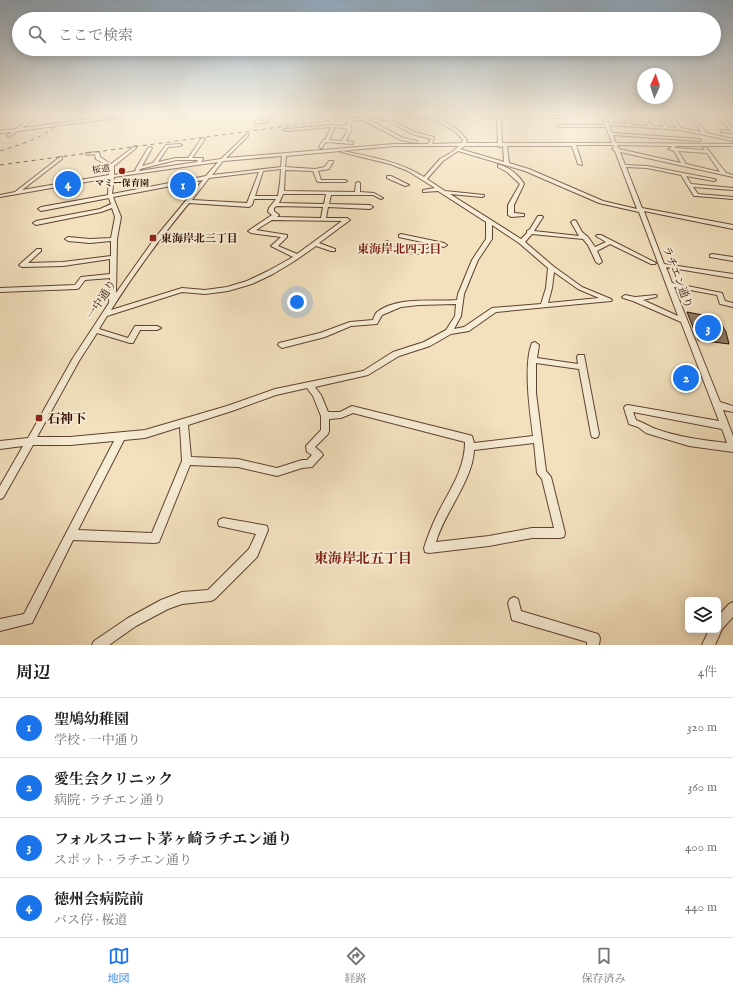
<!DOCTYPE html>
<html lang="ja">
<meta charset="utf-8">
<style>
body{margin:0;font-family:"IM FELL English","Noto Serif JP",serif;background:#f2f2f2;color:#202124}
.controls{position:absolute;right:12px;bottom:12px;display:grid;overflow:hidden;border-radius:6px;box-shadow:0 2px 10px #0003}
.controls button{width:36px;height:36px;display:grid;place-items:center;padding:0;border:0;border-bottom:1px solid #e0e0e0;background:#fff;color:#202124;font:20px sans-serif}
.compass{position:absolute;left:637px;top:68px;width:36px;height:36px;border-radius:50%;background:#fff;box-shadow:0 2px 10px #0003;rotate:3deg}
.you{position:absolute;left:297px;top:302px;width:14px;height:14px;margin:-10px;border:3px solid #fff;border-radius:50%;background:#1a73e8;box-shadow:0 0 0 6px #1a73e833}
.badge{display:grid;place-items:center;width:26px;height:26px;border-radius:50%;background:#1a73e8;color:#fff;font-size:13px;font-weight:700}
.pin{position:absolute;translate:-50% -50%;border:2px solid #fff;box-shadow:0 1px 4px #0006}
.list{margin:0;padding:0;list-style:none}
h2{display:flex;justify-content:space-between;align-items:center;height:52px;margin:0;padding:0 16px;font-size:17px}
h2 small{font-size:13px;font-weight:400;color:#757577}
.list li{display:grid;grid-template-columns:26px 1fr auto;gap:12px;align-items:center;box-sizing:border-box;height:60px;padding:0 16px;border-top:1px solid #e0e0e0}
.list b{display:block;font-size:15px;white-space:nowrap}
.list p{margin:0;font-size:13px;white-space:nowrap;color:#757577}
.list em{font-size:13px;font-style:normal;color:#757577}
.icon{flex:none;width:22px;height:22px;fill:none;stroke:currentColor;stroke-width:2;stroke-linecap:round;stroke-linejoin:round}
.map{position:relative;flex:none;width:733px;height:645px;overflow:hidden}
.search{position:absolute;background:#fff;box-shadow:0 2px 10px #0003;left:12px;right:12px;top:12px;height:44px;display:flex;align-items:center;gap:10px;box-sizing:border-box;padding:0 14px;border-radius:22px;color:#757577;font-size:15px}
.sheet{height:292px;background:#fff}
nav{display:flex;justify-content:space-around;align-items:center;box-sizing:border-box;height:56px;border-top:1px solid #e0e0e0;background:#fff;font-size:11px;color:#757577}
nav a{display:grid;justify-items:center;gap:2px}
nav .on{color:#1a73e8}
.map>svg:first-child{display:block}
</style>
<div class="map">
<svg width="733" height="645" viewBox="0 0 733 645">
<rect width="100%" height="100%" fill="#f3e1be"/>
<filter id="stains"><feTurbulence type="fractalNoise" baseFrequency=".005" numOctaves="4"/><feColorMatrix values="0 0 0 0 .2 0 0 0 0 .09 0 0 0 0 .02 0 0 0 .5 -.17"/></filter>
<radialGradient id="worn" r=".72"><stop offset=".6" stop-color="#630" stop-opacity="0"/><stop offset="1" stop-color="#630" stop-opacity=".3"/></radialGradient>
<polygon fill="#937b63" stroke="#2c0c00" points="687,312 718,318 726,332 729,344 698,340"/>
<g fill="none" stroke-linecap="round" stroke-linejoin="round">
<polyline stroke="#d5c1a2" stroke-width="4" stroke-dasharray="4 2" stroke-linecap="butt" points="247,135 260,122"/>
<defs>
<g id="minor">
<path d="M35,114H40L22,128C69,122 116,114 164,114L101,120L18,131L9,137L7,136L12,132L0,133V131L16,129Z"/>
<polygon points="261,114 265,114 259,121 263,121 269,114 273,114 265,123 255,123 255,121"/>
<path d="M405,114H416L410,116L415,118L429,116L426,114H431L458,130L467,140L466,143H498L497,118H485L480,114H484L486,116H562L561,114H565L566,117L564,118H501L502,143H612L606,127H559L557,126L559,125H605L601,114H605L608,123L628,124L622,114H626L632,125L648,126L641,114H645L652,126L664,127L655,114H659L668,127L677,128L665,114L697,115L699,116L698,117L670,115L681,128L702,132L694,122L696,121L707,133L733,139V141L680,130L609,125L612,133L699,139L701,140L699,141L613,135L616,143L733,144V146H675L676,148L705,150L703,148L706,147L726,173L733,175V177L620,152L625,165L647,166L714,179L716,180L714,181L686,176L691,184L733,188V190L693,187L698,194L733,197V199L696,196H694L681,175L647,168L626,167L642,208L733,225V229L644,211L664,264L733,274V278H732L666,267L672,283L722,293L725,301L733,303V307L720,304L717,295L674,287L720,402L733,406V412L723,410L733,436V452L689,446L646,433L638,427L629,424L624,408L625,406L628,405L719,421L681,322L633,301L623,298L622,297L625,295L635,297L656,295L657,296L656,297L643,300L678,316L639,212L599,203L525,171L458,151L443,161L427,179L445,191L484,195V196L482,197L450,194L521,239L527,233V231L530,229L538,216H542L543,217L534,231L579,236L571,222L574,220L576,221L582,232L588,237L595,247L606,242L596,236L597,235H601L656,263L655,264H651L610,244L597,251L602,262L599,264L596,262L588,245L583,239L532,234L525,242L553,266L582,287L611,299L612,300L611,301L496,312L469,331L451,334L430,346L399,356L368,375L315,387L321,395L328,412H340L352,406L469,435L472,436L474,443L533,436C530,412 523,365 532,343L535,342L539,345L537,358L578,364L577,357L578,355H584L599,434L598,437L595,438L592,437L591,434L579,369L536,363V393L546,471L551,477L565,533L564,537L560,538H532L489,546L429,553L425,552L424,548C428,535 433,523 439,511C451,488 465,468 465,442L353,413L341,418L329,419V431L328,434L315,447L321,452L323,455L312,467L302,468L277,476L238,467L190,465L159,542L155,543L73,540L32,623L0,631V619L24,614L114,441L70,445H33L3,498L0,499V486L23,446L0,449V441L28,438L73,358L109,303L110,278L85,280L79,288L77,289L0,292V288L75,285L81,277L110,274V259L63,266L22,267L19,265L37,249H41V251L28,263L63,262L111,256V241L90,243L68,241L65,239L68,237L90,239L111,238L115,217L112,208L101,212L36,225L33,223L36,221L100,209L111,204L109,198L41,211L38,209L41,207L108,195L109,178L0,197V195L15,192L60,157H62V159L22,190L109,175L110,167L96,159L95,154L88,155L86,154V153L99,152L100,157L111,164L135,146H136V148L114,166V175L136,171L135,170L148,148L150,147L152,148L142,166L153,163L166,145H167L180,144L182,145L180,146L168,147L158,162L176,158H188L202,138H203L205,139L192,158H203V159L201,162L221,159L247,134H248V136L226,158L394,144H428L431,139L412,134L387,120L373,122L403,138L417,141V143L401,140L363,120L352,121L350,127L352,128L346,141L353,142V144L325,142L322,148H321L319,147L323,140H325L331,127L286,131L284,130L286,129L334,125L346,126L349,120L351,119L364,118L370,121L388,118L414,132L434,137L432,144L462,143L463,140L456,132L432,118L415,120L405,116ZM335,127L348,129L342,141L329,140ZM576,145H613L614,148L612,149L615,151L637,209L603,201L529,169L509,163L507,146H572L578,164L582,165V164ZM617,145L671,146L672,148L668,149L674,151L681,163L619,149ZM394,146H459L452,152L440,159L424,177C399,161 371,157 343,151L341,152L390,164L408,171L435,188L423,190V192L438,191L486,222V239L472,260L458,294L457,300C433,302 398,296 377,312C375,314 374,317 373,320L350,322L320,333L279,343L278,345L282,348L325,337L351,326L377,324L382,315L401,307L419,305L456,304L455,316L446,330L424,342L393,352L363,371L275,389L227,406L145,430L70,437H37L79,361L97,333L130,343H133L140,330H157L161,328L157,326H135L128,338L99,329L107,316L182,292L205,294L228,291L252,284L273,274L293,262L316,246L331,251H335V249L319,243L350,220L347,218H326L328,207L370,209L373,207L370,205L329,204L331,195H373L381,199L383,198L374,193L360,192V183L358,182L356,183L355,192L284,191L285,170L313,171L317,181L319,182H345L347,181L345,180H321L318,171L329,169L333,162V161H329L325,167L315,169L285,167L286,156ZM465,146H498L500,147L503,146L504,162L460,149ZM678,151L707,153L720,172L686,164ZM282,156L281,167L212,175L223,161ZM176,160H198L197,162L139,171L140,169ZM218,162L206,176L112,194L114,177ZM281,169L280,183L278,196H255L263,171ZM259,172L247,203L192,200L209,178ZM203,180L155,238L116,293L117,239L121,217L113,197ZM283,194H326L324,204L279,203ZM254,199H276L269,208L268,212L272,215L248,231L251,233L281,237L271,246L293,257L268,271L247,281L227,287L205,290L182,288L111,310C135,272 161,237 189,203L249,207L252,205ZM277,206L323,207L321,218L277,217L279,215L274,211V208ZM272,220L342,221L297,254L278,246L287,237V235L256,230ZM492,225L519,243L548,268L546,288L541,304L492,308L464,327L454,329L461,316L464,294L478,260L492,239ZM554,272L578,289L599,298L548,303L552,288ZM307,388L313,396L321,416V430L306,446L307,452L312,455L307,460H302L277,468L238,459L191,457L188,425L232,411L276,395ZM633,412L722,429L727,443C702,440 677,437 653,428C647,425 642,422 636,420ZM180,427L182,461L152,533L78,530L124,440L145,438ZM534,443L537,473L542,479L554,528H532L489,536L436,542C444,513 473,480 474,450Z"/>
<polygon points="462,114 466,114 469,117 466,118"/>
<polygon points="714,114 718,114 733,128 733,133 721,132 721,130 722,130 731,131"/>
<polygon points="728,114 733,114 733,115"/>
<path d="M498,165C507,165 520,176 524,184L514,205V213L524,214V216L511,217L508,215V205L520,184L507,172L498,167Z"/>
<polygon points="387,176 391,176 409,185 405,186 387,178"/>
<path d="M401,234L444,243L447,245L444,247L436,245L432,251C416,255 396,256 384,243L387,241C391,243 394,246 398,248C407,251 418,251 428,249L431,244L399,237V235Z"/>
<polygon points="712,254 733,257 733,261 710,257 710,255"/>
<polygon points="223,518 263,525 267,526 268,530 257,557 215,599 211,601 182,604 168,609 136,626 109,645 92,645 94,641 128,618 161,600 182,592 208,590 249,549 256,534 219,526 218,523 219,520"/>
<polygon points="514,597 518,599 521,611 598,634 600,638 599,645 587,645 587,642 512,620 508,603 510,599"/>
<polygon points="733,602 733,617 722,629 715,645 702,645 709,630 718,630 718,616 729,604"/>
</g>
</defs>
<use href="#minor" stroke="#5e4130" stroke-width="2"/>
<use href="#minor" fill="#f7ecd5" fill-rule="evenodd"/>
<g stroke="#2c0c00" stroke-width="1" stroke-dasharray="4 4" stroke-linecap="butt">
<path d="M0,151C25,143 51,136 68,114"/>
<polyline points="0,165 376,114"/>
</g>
</g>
<linearGradient id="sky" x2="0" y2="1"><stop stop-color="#91a9bd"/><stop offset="0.56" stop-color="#faf2e2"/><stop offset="1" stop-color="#faf2e2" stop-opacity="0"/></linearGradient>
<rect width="733" height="204" fill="url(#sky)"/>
<g fill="#8f2418" stroke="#f7ecd5" stroke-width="1.5">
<circle cx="122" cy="171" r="4"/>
<rect x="149" y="234" width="8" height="8" rx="2"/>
<rect x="35" y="414" width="8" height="8" rx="2"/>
</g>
<g text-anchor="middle" stroke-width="4" stroke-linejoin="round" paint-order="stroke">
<g font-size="9" fill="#2c0c00" stroke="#f7ecd5">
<text transform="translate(101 169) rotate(-9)" y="3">桜道</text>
</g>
<g font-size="9" font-weight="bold" fill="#2c0c00" stroke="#f7ecd5">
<text x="122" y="186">マミー保育園</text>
</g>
<g font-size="11" font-weight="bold" fill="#2c0c00" stroke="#f7ecd5" text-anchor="start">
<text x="161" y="242">東海岸北三丁目</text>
</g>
<g font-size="11" fill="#2c0c00" stroke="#f7ecd5">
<text transform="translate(678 277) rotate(69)" y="4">ラチエン通り</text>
<text transform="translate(101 299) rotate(-57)" y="4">一中通り</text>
</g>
<g font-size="12" font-weight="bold" fill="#7a1f14" stroke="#f7ecd5">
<text x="399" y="253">東海岸北四丁目</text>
</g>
<g font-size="13" font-weight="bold" fill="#2c0c00" stroke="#f7ecd5" text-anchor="start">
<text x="47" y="423">石神下</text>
</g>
<g font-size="14" font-weight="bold" fill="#7a1f14" stroke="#f7ecd5">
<text x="363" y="563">東海岸北五丁目</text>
</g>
</g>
<rect width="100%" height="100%" filter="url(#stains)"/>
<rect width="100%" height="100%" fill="url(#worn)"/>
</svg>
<div class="controls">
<button><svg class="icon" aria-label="layers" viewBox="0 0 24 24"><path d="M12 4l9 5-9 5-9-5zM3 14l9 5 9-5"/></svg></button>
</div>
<svg class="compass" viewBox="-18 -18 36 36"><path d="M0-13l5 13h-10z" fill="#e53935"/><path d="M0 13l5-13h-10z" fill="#757577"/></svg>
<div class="you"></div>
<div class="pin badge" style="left:183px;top:185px">1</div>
<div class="pin badge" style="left:686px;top:378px">2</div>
<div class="pin badge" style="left:708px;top:328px">3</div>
<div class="pin badge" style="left:68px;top:184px">4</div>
<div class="search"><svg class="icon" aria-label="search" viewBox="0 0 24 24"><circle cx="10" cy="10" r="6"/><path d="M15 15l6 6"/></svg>ここで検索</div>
</div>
<section class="sheet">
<h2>周辺<small>4件</small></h2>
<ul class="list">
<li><span class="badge">1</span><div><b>聖鳩幼稚園</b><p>学校 · 一中通り</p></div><em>320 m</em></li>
<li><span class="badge">2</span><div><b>愛生会クリニック</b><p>病院 · ラチエン通り</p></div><em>360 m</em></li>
<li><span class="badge">3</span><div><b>フォルスコート茅ヶ崎ラチエン通り</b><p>スポット · ラチエン通り</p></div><em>400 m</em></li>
<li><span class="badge">4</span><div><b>徳州会病院前</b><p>バス停 · 桜道</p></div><em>440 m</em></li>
</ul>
</section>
<nav>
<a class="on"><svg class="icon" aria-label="map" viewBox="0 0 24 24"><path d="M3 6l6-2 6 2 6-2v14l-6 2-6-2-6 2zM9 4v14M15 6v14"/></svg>地図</a>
<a><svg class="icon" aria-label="directions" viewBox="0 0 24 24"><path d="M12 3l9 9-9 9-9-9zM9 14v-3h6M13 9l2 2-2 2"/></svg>経路</a>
<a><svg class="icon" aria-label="saved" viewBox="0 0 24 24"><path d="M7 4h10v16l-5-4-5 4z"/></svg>保存済み</a>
</nav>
